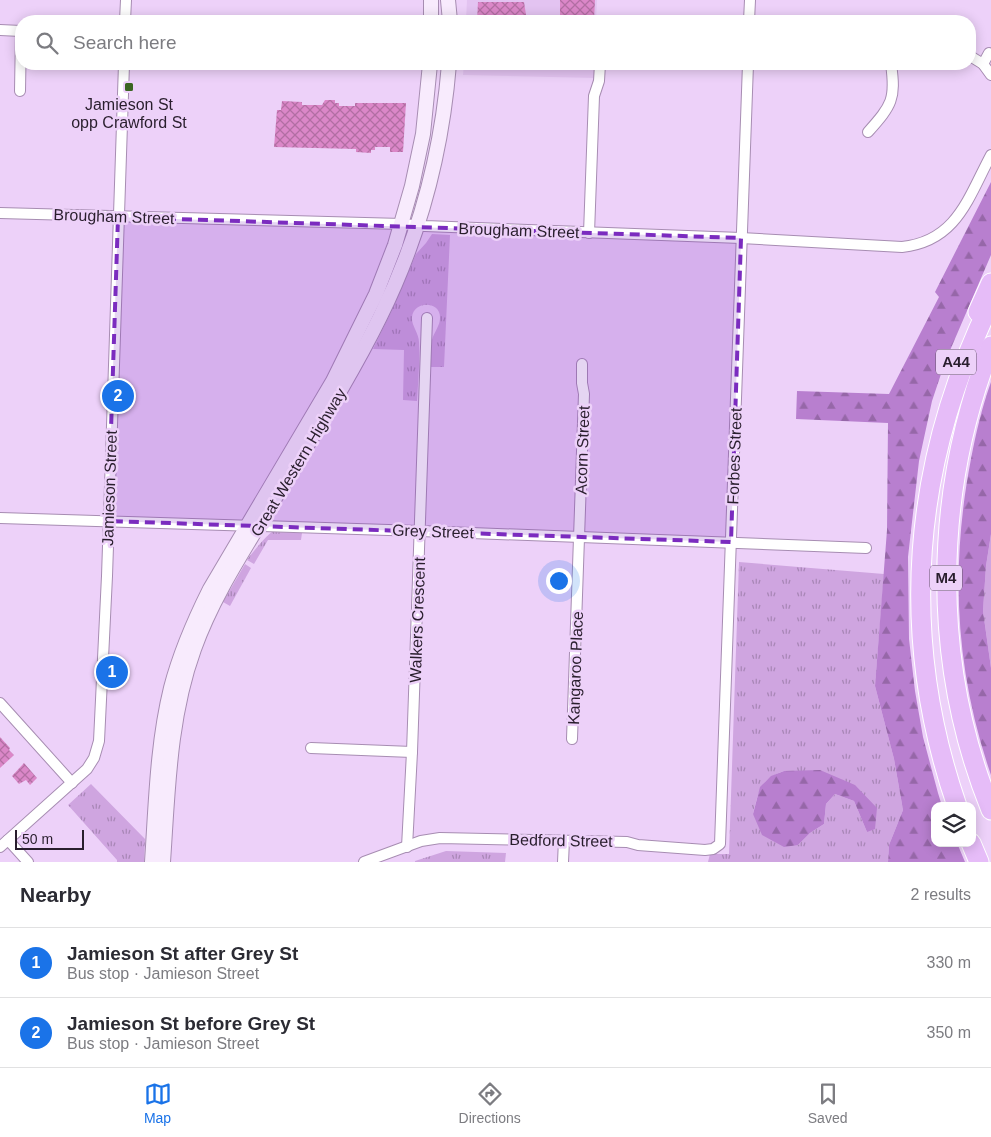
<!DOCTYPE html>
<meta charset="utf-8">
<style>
body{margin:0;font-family:Helvetica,sans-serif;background:#f2f2f3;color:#2b2b33}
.controls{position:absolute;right:15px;bottom:15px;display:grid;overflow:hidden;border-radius:10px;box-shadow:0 2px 12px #0003}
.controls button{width:45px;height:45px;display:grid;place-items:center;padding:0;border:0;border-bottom:1px solid #e1e1e2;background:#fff;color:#2b2b33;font:25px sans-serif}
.scale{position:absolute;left:15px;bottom:12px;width:69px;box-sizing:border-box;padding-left:5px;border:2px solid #291e2d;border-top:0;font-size:14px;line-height:18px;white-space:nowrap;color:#291e2d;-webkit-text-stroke:4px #edd1f9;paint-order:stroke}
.you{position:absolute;left:558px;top:580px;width:18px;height:18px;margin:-12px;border:4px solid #fff;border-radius:50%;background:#1a73e8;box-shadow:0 0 0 8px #1a73e833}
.badge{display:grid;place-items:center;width:32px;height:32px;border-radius:50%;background:#1a73e8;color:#fff;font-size:16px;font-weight:700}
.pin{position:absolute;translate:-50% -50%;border:2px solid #fff;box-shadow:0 1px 5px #0006}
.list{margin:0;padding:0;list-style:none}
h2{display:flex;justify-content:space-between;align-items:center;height:65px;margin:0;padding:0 20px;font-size:21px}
h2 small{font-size:16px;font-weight:400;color:#7c7c81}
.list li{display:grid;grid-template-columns:32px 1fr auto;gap:15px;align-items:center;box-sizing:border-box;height:70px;padding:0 20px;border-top:1px solid #e1e1e2}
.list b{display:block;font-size:19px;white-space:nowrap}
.list p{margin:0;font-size:16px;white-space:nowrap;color:#7c7c81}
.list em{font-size:16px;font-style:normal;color:#7c7c81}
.icon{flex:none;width:28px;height:28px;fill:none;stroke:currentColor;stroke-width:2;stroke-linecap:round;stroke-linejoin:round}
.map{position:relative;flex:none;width:991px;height:862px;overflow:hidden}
.search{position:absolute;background:#fff;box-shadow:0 2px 12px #0003;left:15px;right:15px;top:15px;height:55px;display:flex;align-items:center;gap:12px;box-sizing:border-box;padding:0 18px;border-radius:20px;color:#7c7c81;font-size:19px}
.sheet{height:205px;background:#fff}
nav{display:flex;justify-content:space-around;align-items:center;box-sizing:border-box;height:70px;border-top:1px solid #e1e1e2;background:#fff;font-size:14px;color:#7c7c81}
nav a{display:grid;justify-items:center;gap:2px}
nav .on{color:#1a73e8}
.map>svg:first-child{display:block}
</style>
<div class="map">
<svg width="991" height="862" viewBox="0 0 991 862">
<defs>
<pattern id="grass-tufts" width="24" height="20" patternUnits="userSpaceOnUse" patternTransform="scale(1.25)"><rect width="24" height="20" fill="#cfa5e0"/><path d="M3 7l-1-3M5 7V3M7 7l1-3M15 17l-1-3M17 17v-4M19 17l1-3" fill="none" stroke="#a886b6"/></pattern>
<pattern id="forest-firs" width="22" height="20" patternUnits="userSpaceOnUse" patternTransform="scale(1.25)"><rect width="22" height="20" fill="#b87fcf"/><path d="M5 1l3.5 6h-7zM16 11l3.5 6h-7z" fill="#9667a8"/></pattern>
<pattern id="building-cross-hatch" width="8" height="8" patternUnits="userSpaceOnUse" patternTransform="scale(1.25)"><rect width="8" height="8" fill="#db87c8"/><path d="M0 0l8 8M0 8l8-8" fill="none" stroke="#b26ea3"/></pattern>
</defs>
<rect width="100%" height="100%" fill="#edd1f9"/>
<g fill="#e3c3f1">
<polygon points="467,0 597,0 596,21 466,21"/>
<polygon points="464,64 595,64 595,78 463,75"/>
</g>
<g fill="url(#grass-tufts)" fill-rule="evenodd">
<path d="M432,234L450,235L444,367H431C431,358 430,349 432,340C434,332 440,326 440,318C441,301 414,300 412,317C411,325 419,333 419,342C420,362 418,382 417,401L403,400L404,350L373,349L391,312L416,254L426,243Z"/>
<path d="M272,532L302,533L301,540H268L254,564L247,560C251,554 267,535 272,532Z"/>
<polygon points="991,534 991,668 983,611 986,566"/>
<path d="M739,562L884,574L875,686L894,759L903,810L889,845L888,862H708L710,854H729ZM784,771L876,808L867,832L854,801L835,794L826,804L824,824L810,833L798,845L753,814C759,791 759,780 784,771Z"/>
<polygon points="245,564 251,568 230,606 223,602"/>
<polygon points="91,784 145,839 144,862 117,862 117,860 68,805"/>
<polygon points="446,851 506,853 505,862 415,862 415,861"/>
</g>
<g fill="url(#forest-firs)">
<polygon points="991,182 991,255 945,362 932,401 919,461 908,557 909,639 915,691 923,737 938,793 942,806 935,806 935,843 957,843 965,862 888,862 889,845 903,810 894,759 875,686 887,530 888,423 796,419 797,391 889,394 939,297 935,292"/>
<path d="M991,382V534L986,566L983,611L991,668V775C955,671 950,567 971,459C976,433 982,407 991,382Z"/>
<polygon points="820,770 855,785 877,808 875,829 867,832 854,801 835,794 826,804 824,824 810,833 798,845 784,847 762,835 753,814 760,787 771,776 784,771"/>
</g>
<g fill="url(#building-cross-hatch)">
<polygon points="560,0 595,0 594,21 562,21 562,19 560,19"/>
<polygon points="478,2 524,2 527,21 477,21"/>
<polygon points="325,100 335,100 335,103 339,103 339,106 355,106 355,103 406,103 403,152 390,152 390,147 375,147 375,150 371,150 371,153 356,152 356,149 274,147 277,110 281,110 282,101 302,102 302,105 322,105"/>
<polygon points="0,737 10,748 9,750 14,755 0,768"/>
<polygon points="24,763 37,778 30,785 26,780 19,784 12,776"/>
</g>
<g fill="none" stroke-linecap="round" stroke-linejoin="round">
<defs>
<g id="minor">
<polyline points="125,21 126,0"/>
<polyline points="749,21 750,0"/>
<polyline points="0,30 21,31"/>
<polyline points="970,56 983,64 991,75"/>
<polyline points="983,64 989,53"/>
<polyline points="20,91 21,31"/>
<path d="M868,132C892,105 896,99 891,64"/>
<path d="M0,213L402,224L425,226L741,238L902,247C957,241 968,198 991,155"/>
<polyline points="589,233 594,96 599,81 600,64"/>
<polyline points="0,518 420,531 866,548"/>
<polyline points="0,703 72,783"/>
<polyline points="572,739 584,394 582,383 582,364"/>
<polyline points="311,748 412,752"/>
<polyline points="8,840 28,862"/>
<polyline points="0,847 87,769 94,758 99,741 107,576 124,64"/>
<polyline points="407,847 412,752 427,318"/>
<polyline points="364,862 421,841 440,838 627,842 638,845 705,850 713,849 720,844 748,64"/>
<polyline points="563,862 564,840"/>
</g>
<g id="secondary">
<polyline points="448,0 450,21"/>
<polyline points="431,21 431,0"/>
<path d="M152,862C156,804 157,745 171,688C180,653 194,621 210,589L333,381L376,294L395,245L412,186L423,134L430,64"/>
<path d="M163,862C168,790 169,718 194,649C214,593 248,544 278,493C313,435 350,378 380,317C419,238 442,151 449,64"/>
</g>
<g id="motorway">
<polyline points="978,312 991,283"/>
<path d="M991,346C933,494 931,662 991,810"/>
<path d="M957,806C898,635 912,464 991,302"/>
<polyline points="971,843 979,862"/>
</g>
</defs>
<use href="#minor" stroke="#a78db2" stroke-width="12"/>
<use href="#secondary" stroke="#a78db2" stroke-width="16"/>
<use href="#motorway" stroke="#fff" stroke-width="21"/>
<use href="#minor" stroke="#fff" stroke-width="10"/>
<use href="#secondary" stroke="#f8ebfd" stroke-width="14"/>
<use href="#motorway" stroke="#e6bcf8" stroke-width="19"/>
</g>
<path fill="#7b2cbf" fill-opacity="0.2" stroke="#7b2cbf" stroke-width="4" stroke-dasharray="10 6" stroke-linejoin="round" d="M118,217L741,238L731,542L108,521Z"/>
<rect fill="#3b6522" stroke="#edd1f9" stroke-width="2" x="124" y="82" width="10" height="10" rx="2.5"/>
<g text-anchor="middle" stroke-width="5" stroke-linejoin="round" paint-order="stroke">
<g fill="#edd1f9" stroke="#64546a" stroke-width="1">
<rect x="936" y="349.5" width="40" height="25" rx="4"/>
<rect x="930" y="565.5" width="32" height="25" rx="4"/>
</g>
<g font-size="15" font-weight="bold" fill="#291e2d">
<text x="956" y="367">A44</text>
<text x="946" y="583">M4</text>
</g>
<g font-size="16" fill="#291e2d" stroke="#edd1f9">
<text x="129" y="110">Jamieson St<tspan x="129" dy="18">opp Crawford St</tspan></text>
</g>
<g font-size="16" fill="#291e2d" stroke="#edd1f9">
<text transform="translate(114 216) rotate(2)" y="6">Brougham Street</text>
<text transform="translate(519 230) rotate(2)" y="6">Brougham Street</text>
<text transform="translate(582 450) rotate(-88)" y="6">Acorn Street</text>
<text transform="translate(734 456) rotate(-88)" y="6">Forbes Street</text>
<text transform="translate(298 462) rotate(-59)" y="6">Great Western Highway</text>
<text transform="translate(109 488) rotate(-88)" y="6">Jamieson Street</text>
<text transform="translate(433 531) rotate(2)" y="6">Grey Street</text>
<text transform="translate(417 620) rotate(-88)" y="6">Walkers Crescent</text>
<text transform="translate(575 668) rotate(-88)" y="6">Kangaroo Place</text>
<text transform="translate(561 840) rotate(1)" y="6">Bedford Street</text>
</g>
</g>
</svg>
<div class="controls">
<button><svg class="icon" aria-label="layers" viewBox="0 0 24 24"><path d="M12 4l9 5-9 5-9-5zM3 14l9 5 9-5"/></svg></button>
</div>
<div class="scale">50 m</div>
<div class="you"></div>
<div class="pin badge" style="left:112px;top:672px">1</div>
<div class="pin badge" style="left:118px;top:396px">2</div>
<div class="search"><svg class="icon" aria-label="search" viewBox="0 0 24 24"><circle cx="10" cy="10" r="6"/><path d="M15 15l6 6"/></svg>Search here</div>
</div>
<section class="sheet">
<h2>Nearby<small>2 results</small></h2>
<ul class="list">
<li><span class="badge">1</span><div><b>Jamieson St after Grey St</b><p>Bus stop · Jamieson Street</p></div><em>330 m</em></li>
<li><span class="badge">2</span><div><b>Jamieson St before Grey St</b><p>Bus stop · Jamieson Street</p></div><em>350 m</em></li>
</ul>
</section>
<nav>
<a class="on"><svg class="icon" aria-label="map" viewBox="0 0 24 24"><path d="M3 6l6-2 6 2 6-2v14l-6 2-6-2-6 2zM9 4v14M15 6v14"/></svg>Map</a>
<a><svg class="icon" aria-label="directions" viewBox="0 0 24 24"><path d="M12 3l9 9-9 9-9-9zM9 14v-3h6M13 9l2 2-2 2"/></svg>Directions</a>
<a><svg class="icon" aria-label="saved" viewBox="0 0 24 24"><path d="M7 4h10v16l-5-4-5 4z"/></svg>Saved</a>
</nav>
